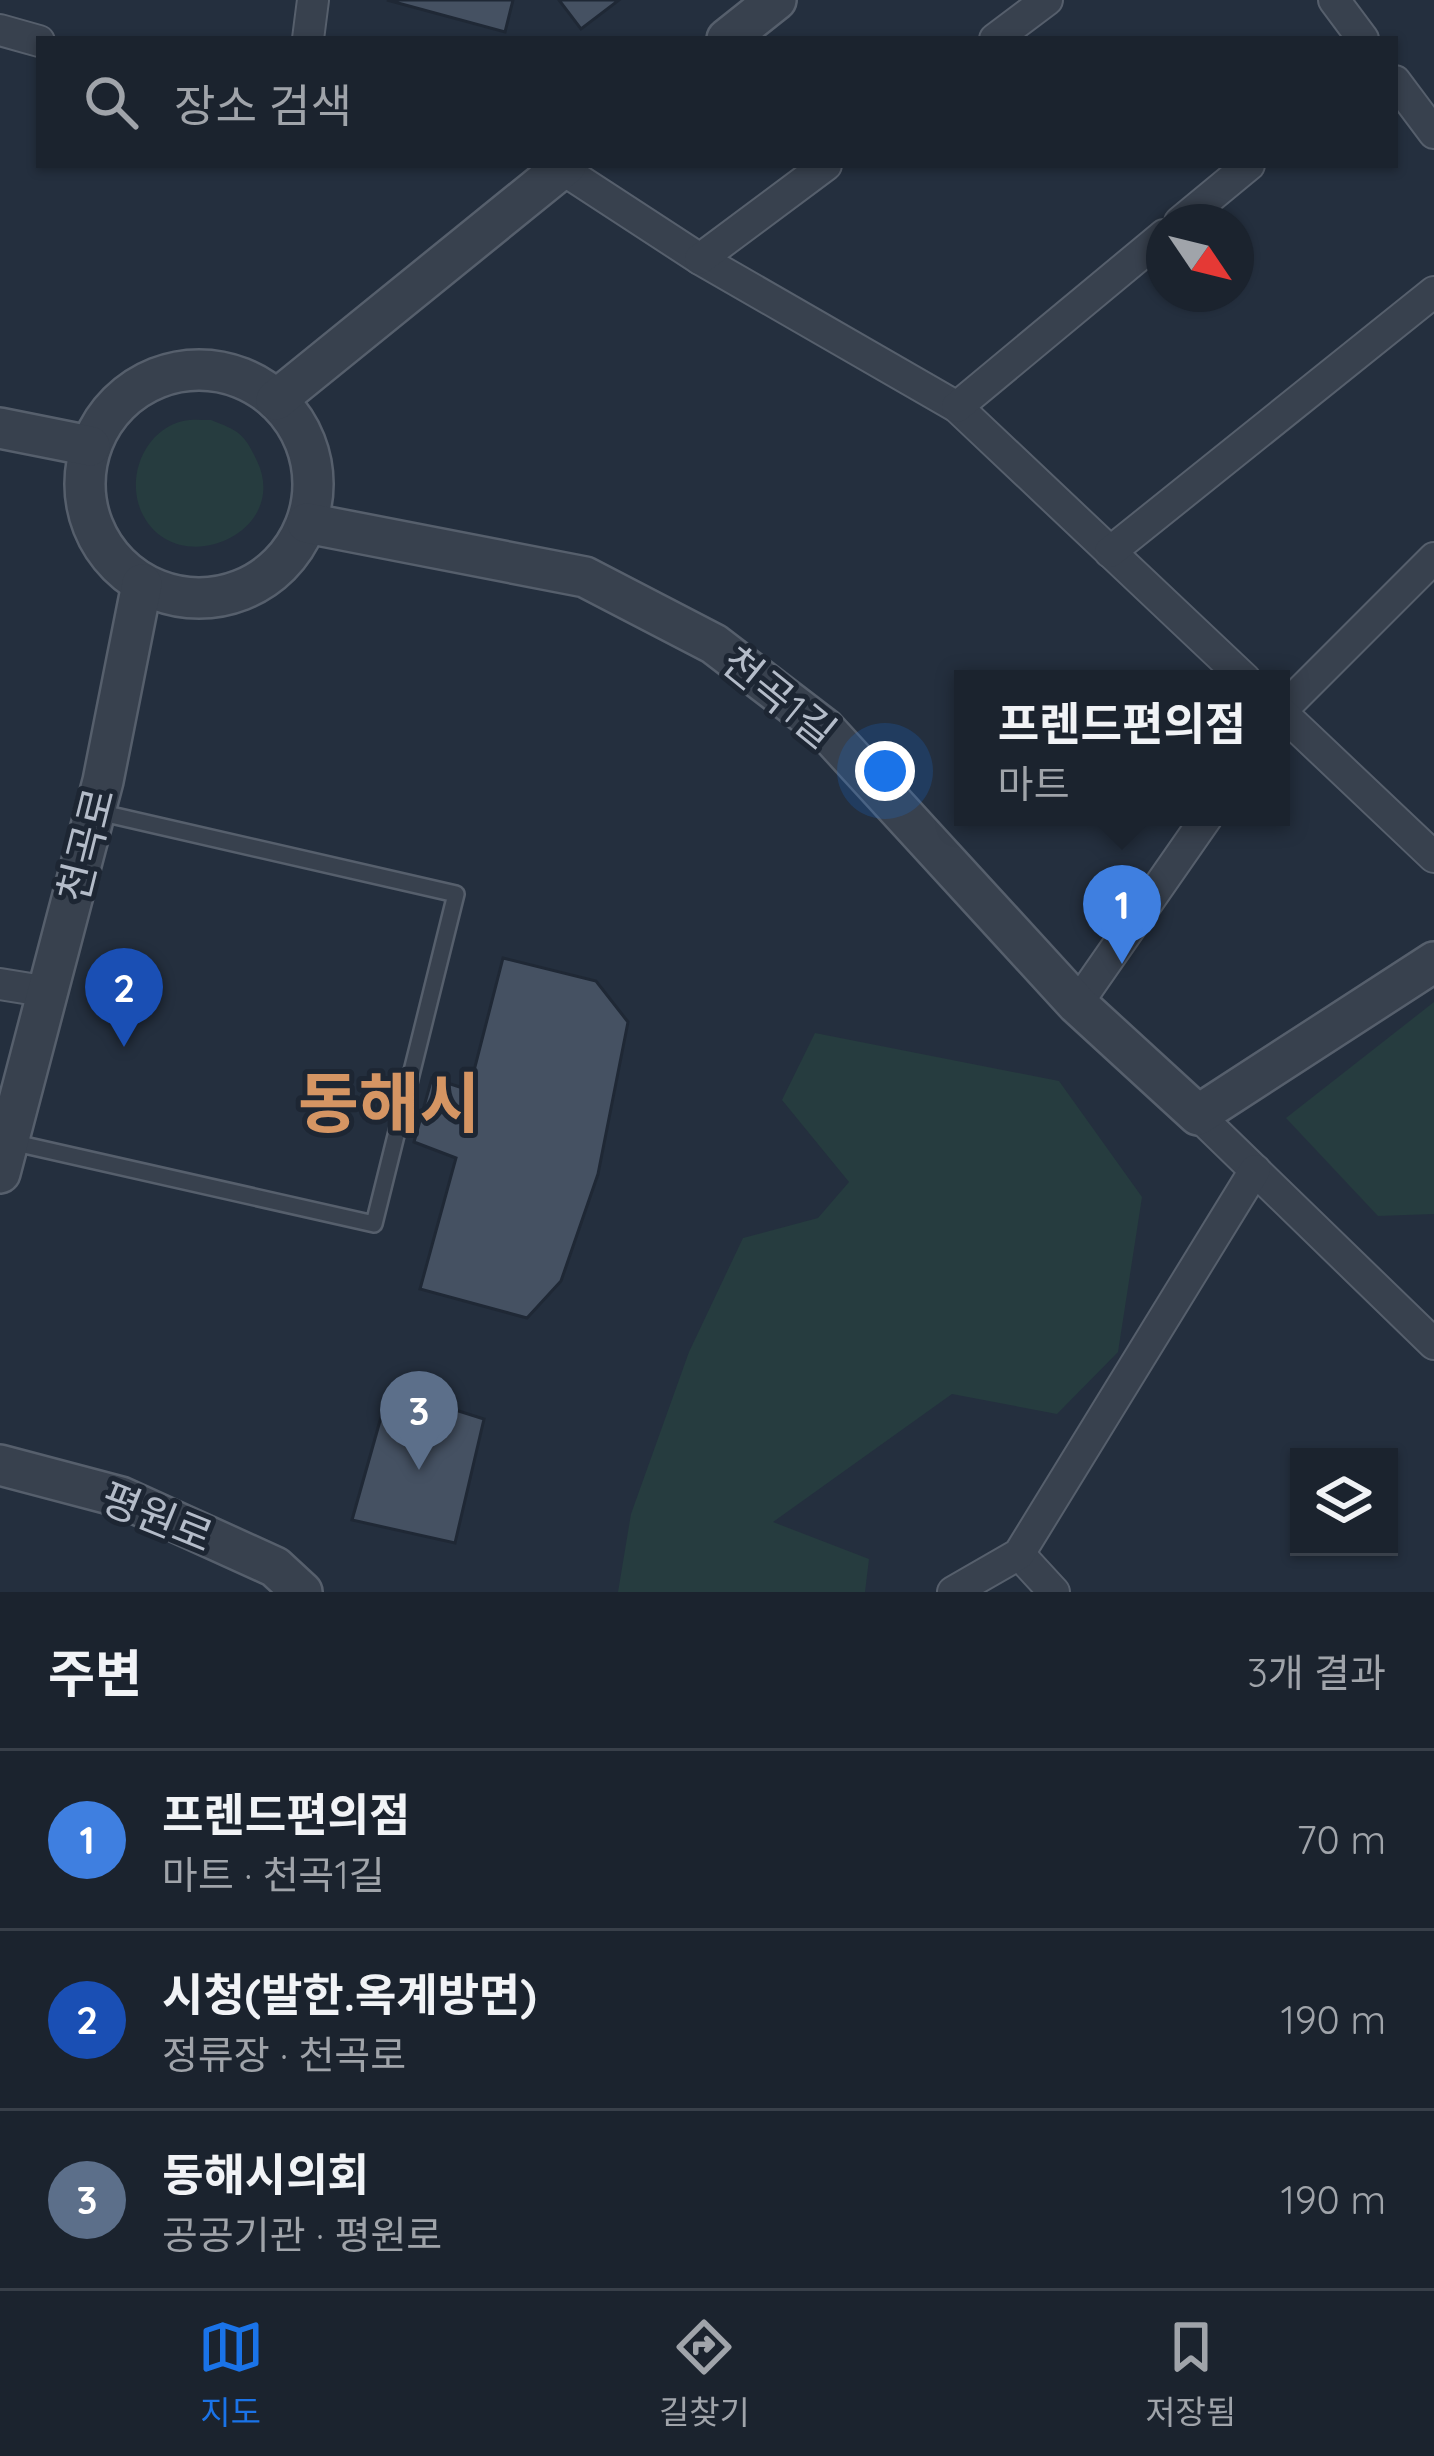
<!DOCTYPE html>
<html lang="ko">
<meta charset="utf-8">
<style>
body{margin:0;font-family:Quicksand,"Noto Sans KR",sans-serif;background:#242b36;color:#f1f3f6}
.controls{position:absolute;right:36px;bottom:36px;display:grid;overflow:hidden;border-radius:0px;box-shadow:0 3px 9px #0004}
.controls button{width:108px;height:108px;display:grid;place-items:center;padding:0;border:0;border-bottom:3px solid #39404a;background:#1b232e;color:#f1f3f6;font:60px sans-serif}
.compass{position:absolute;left:1146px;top:204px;width:108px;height:108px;border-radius:50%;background:#1b232e;box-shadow:0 3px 9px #0004;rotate:125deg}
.you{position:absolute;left:885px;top:771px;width:42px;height:42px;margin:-30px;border:9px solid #fff;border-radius:50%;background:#1a73e8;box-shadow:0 0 0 18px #1a73e833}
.badge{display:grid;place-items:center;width:78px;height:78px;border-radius:50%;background:#1a73e8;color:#fff;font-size:39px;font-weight:700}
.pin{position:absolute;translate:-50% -99px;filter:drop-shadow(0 3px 6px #0008)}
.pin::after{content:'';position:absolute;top:63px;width:42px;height:36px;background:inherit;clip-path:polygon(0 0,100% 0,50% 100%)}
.popup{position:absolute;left:954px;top:670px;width:336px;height:156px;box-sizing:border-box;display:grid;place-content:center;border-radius:0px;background:#1b232e;filter:drop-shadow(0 3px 9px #0005);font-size:39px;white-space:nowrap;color:#a0a4aa}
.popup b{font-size:45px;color:#f1f3f6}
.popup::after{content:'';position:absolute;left:50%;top:100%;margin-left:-24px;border:24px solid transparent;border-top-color:#1b232e}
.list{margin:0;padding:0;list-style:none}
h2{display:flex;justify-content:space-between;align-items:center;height:156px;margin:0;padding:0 48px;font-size:51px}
h2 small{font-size:39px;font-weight:400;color:#a0a4aa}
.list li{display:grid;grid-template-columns:78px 1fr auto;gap:36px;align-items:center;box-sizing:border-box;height:180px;padding:0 48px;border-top:3px solid #39404a}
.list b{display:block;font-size:45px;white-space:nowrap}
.list p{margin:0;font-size:39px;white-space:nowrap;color:#a0a4aa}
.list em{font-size:39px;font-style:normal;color:#a0a4aa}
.icon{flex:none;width:66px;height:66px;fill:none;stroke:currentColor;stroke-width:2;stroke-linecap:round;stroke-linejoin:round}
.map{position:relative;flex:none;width:1434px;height:1592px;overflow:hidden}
.search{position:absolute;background:#1b232e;box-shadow:0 3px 9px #0004;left:36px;right:36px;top:36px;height:132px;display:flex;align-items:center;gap:30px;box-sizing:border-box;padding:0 42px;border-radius:0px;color:#a0a4aa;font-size:45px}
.sheet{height:696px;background:#1b232e}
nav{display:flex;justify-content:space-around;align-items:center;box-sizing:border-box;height:168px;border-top:3px solid #39404a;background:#1b232e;font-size:33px;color:#a0a4aa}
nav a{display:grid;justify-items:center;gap:6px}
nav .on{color:#1a73e8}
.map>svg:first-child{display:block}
</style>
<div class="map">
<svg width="1434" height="1592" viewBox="0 0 1434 1592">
<rect width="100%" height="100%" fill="#242f3e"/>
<g fill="#263c3f">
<path d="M211,420C239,431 244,433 257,461C292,534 174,584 141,511C126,476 145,430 183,421C191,419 202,420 211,420Z"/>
<polygon points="1434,1002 1434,1214 1378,1216 1286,1118"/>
<polygon points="815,1033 1059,1081 1142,1197 1118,1352 1057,1414 952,1394 773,1522 869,1559 865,1592 618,1592 631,1514 689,1352 743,1238 818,1218 849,1182 782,1100"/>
</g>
<g fill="#455162" stroke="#1f2835" stroke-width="3">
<polygon points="387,0 513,0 505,32"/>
<polygon points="559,0 619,0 581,29"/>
<polygon points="503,958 596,981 628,1022 598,1174 561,1281 527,1318 420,1289 456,1158 414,1142 432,1078 469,1090"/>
<polygon points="389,1389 484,1419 455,1543 352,1520"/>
</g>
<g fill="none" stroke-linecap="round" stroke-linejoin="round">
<defs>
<polyline id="service" points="11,1142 374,1224 456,894 98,812"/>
<g id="minor">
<polyline points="1334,0 1363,39"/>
<polyline points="0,30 39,41"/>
<polyline points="308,39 313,0"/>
<polyline points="995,39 1047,0"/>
<polyline points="1395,81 1434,133"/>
<polyline points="547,165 562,169 700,259 957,407 1245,679"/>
<polyline points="1180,222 1249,165"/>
<polyline points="700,259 826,165"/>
<polyline points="957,407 1164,235"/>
<polyline points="1110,552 1434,292"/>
<polyline points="1281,711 1434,558"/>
<polyline points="1281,712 1434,857"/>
<polyline points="0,984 49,992"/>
<polyline points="1077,1004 1207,817"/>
<polyline points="1198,1115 1434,1344"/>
<polyline points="1019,1554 1054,1592"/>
<polyline points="953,1592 1019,1554 1255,1170"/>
</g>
<g id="tertiary">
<polyline points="727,39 776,0"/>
<circle cx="199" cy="484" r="114"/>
<polyline points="276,400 566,165"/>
<polyline points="0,428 90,446"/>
<polyline points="307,523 585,577 714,644 825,729 1077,1004 1198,1115 1434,962"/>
<polyline points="0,1173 103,781 142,584"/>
<polyline points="0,1465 121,1497 275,1567 302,1592"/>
</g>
</defs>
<use href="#service" stroke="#565f6c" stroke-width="20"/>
<use href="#minor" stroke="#565f6c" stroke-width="34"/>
<use href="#tertiary" stroke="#565f6c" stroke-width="44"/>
<use href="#service" stroke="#38414e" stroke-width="15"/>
<use href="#minor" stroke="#38414e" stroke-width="30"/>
<use href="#tertiary" stroke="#38414e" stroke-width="39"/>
</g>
<g text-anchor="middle" stroke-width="10" stroke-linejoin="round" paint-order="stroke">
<g font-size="42" fill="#b4bcc9" stroke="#1d2633">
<text transform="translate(779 697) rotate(39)" y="15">천곡1길</text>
<text transform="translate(86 845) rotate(-76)" y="15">천곡로</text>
<text transform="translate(157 1517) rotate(22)" y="15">평원로</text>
</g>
<g font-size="66" font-weight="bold" fill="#d59563" stroke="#1d2633">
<text x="389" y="1127">동해시</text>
</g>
</g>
</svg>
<div class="controls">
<button><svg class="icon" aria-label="layers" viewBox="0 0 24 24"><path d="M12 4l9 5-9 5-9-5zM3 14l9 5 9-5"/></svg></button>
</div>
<svg class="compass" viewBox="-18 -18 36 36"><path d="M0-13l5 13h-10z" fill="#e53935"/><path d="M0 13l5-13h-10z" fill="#a0a4aa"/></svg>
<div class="you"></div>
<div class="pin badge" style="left:1122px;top:964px;background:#3f7fe0">1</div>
<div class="popup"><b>프렌드편의점</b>마트</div>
<div class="pin badge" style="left:124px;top:1047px;background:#1a4fb4">2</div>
<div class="pin badge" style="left:419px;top:1470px;background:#5c6f8a">3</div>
<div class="search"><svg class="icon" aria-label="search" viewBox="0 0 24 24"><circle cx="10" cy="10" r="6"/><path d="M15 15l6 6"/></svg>장소 검색</div>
</div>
<section class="sheet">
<h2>주변<small>3개 결과</small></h2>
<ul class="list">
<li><span class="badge" style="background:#3f7fe0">1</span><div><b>프렌드편의점</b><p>마트 · 천곡1길</p></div><em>70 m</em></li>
<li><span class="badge" style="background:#1a4fb4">2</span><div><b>시청(발한.옥계방면)</b><p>정류장 · 천곡로</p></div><em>190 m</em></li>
<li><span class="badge" style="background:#5c6f8a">3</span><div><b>동해시의회</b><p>공공기관 · 평원로</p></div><em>190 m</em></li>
</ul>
</section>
<nav>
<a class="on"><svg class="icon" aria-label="map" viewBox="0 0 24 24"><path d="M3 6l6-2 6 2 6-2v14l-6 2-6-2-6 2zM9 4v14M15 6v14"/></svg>지도</a>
<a><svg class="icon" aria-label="directions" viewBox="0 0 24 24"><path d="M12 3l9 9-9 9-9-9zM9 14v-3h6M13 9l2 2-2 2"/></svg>길찾기</a>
<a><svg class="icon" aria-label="saved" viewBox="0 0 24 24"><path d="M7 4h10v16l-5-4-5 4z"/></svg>저장됨</a>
</nav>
